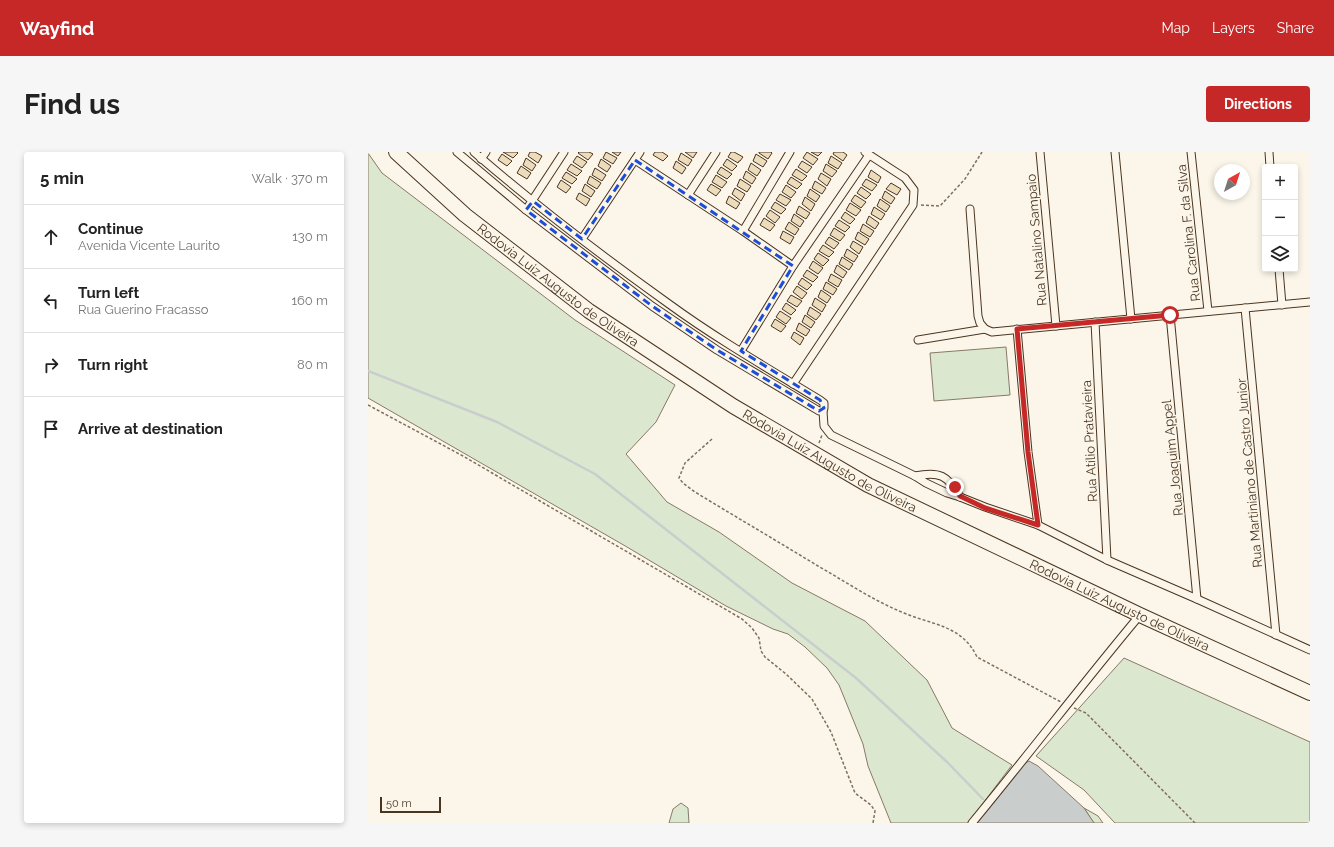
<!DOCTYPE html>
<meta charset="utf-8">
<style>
body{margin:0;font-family:Raleway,sans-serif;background:#f6f6f6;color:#222}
.controls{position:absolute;right:12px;top:12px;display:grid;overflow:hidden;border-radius:4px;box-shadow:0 2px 6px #0003}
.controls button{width:36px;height:36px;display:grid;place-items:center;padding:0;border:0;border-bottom:1px solid #e0e0e0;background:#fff;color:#222;font:20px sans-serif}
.compass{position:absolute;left:846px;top:12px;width:36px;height:36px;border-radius:50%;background:#fff;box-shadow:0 2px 6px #0003;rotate:39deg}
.scale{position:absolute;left:12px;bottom:10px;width:61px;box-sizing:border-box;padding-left:4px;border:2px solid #4a3520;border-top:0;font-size:11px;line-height:14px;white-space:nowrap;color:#4a3520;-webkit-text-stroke:3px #fbf6e9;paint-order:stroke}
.stop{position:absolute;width:12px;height:12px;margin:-9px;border:3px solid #c62828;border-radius:50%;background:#fff}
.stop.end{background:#c62828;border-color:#fff;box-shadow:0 1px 4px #0008}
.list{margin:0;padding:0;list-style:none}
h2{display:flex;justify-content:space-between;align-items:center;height:52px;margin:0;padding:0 16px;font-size:17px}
h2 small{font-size:13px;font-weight:400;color:#767676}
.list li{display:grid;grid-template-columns:26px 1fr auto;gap:12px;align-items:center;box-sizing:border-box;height:64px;padding:0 16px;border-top:1px solid #e0e0e0}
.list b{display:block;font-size:15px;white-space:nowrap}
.list p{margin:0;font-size:13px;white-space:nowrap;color:#767676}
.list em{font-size:13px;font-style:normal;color:#767676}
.icon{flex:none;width:22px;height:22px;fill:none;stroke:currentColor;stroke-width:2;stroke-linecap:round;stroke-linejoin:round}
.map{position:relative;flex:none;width:942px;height:671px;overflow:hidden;border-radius:4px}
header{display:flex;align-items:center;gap:24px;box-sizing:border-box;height:56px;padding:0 20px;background:#c62828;color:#fff}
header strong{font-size:19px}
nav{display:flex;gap:22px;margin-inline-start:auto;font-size:14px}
.intro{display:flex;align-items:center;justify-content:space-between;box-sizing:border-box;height:96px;padding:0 24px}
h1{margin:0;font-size:28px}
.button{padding:10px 18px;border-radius:4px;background:#c62828;color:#fff;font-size:14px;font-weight:700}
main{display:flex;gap:24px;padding:0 24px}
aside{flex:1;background:#fff;border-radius:4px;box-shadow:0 2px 6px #0003}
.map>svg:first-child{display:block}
</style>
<header>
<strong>Wayfind</strong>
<nav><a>Map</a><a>Layers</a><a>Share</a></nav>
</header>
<div class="intro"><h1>Find us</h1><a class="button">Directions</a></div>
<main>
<aside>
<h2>5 min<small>Walk · 370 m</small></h2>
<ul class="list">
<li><svg class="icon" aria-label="ahead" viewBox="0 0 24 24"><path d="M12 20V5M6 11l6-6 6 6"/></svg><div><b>Continue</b><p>Avenida Vicente Laurito</p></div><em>130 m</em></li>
<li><svg class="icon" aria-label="left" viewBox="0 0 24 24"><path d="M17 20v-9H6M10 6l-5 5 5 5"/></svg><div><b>Turn left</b><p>Rua Guerino Fracasso</p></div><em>160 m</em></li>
<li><svg class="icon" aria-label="right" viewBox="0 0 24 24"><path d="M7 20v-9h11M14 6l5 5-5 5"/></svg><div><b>Turn right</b></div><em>80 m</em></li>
<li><svg class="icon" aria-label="arrive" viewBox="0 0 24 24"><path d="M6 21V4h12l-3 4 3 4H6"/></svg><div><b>Arrive at destination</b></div></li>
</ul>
</aside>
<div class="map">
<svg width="942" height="671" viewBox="0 0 942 671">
<rect width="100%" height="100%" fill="#fbf6e9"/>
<g fill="#dce7d0" stroke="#887966">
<polygon points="0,1 14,21 207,168 307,233 288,270 258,302 299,350 351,380 424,431 497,469 559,528 584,576 644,613 600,671 523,671 500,614 495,592 471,533 459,516 437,495 420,482 405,477 358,454 259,395 0,246"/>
<polygon points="638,195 642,243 566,249 562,201"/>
<polygon points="756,506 942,590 942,671 747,671 716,638 668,604"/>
<polygon points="313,651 320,656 321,671 301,671 305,657"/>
<polygon points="716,656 730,664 735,671 726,671"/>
</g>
<polygon fill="#c9cecd" stroke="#887966" points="661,609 670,614 716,656 726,671 607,671 650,615"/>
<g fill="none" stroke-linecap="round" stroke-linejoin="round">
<polyline stroke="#c9cecd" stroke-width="2.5" points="0,219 129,270 227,322 488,526 579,610 615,647"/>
</g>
<g fill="#ecdcbc" stroke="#4a3520">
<polygon points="135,0 149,0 150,1 145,6"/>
<polygon points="162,0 167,0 174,4 170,11 160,4"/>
<polygon points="211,0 221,0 225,2 220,8 210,1"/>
<polygon points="238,0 249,6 245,12 235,6"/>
<polygon points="244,0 253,0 250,4"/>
<polygon points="287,0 294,0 300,4 295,9 285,3"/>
<polygon points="317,0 329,0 325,6"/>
<polygon points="363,0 366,0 375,5 372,9 371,9 370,11 360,5"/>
<polygon points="391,0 403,0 404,1 400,7 391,1"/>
<polygon points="439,0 450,7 445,13 435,6"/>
<polygon points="443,0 454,0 450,4"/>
<polygon points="466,0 475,0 479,3 475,9 465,2"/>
<polygon points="313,1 324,8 320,14 310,8"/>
<polygon points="134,2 144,9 139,14 130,8"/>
<polygon points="388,2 399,9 395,15 385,9"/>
<polygon points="209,4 219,10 214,16 205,10"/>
<polygon points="463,4 474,11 470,17 460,11"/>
<polygon points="158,6 168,13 164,19 155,13"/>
<polygon points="233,7 243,14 239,20 230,14"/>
<polygon points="359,7 369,14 364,19 355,13"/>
<polygon points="308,9 318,16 314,22 305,16"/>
<polygon points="434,9 444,15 439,21 430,15"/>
<polygon points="383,11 393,18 389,24 380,18"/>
<polygon points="203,12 214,19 209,24 199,18"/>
<polygon points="458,12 469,19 464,25 455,19"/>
<polygon points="153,14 163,21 159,27 149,21"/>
<polygon points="353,15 364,22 359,27 349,21"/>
<polygon points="227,16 238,23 234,29 224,23"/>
<polygon points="428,17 439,24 434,29 424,23"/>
<polygon points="503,18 513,25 510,31 500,25"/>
<polygon points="378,19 388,26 384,32 375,26"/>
<polygon points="198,20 209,27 204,32 194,26"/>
<polygon points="453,21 463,27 459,34 450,27"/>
<polygon points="348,23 359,30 354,36 344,30"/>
<polygon points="222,24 233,31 229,37 219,31"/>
<polygon points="423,25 434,32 429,37 419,31"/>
<polygon points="372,27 383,34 379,40 369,34"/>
<polygon points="498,27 509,33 504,39 494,33"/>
<polygon points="193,28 203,35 198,41 189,35"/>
<polygon points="447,29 458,36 454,42 444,36"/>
<polygon points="523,31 533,37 529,43 518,37"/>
<polygon points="217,32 227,39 223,45 214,39"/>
<polygon points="343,32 353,38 348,44 339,38"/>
<polygon points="418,33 428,40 423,46 414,40"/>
<polygon points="493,35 503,42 498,47 489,41"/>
<polygon points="367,36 377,42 373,49 364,42"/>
<polygon points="442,37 452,44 448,50 439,44"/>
<polygon points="517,39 527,46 523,52 514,46"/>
<polygon points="211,41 222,47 218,54 208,47"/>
<polygon points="412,42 423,48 418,54 408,48"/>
<polygon points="487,43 498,50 493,56 483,49"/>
<polygon points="361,44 372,51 368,57 358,51"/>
<polygon points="437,45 447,52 443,59 434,52"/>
<polygon points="512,47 522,54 518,60 509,54"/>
<polygon points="407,50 418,57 413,62 403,56"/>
<polygon points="482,51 493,58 488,64 478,58"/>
<polygon points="431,54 442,61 438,67 428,61"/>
<polygon points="506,55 517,62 513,68 503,62"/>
<polygon points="402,58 412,65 407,71 398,64"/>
<polygon points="477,60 487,67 482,72 473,66"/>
<polygon points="426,62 436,69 432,75 423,69"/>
<polygon points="501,64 511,71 507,77 498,71"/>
<polygon points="396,66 407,73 402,79 392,73"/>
<polygon points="471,68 482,75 477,80 467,74"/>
<polygon points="421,70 431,77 427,83 417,77"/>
<polygon points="495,72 506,79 502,85 492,79"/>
<polygon points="466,76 477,83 472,89 462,83"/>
<polygon points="415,79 426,85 422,92 412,86"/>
<polygon points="490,80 501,87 497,93 487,87"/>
<polygon points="461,85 471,91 466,97 457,91"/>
<polygon points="485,89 495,95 491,102 482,95"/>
<polygon points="455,93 466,100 461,105 451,99"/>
<polygon points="479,97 490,104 486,110 476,104"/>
<polygon points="450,101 461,108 455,114 446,107"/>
<polygon points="474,105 485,112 481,118 471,112"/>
<polygon points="445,109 455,116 450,122 441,116"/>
<polygon points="469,113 479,120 475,126 466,120"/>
<polygon points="439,118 450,125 445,130 435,124"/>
<polygon points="463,122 474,128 470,135 460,129"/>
<polygon points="434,126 444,133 439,138 430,132"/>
<polygon points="458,130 469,137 465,143 455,137"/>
<polygon points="429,134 439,141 434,147 425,140"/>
<polygon points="453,138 463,145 459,151 450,145"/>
<polygon points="423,143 434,149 429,155 419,149"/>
<polygon points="447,146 458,153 454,160 444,153"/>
<polygon points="418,151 428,158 423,163 414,157"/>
<polygon points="442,155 453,162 448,168 439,162"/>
<polygon points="412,159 423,166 418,172 408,165"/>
<polygon points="437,163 447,170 443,176 434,170"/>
<polygon points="407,167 418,174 413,180 403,174"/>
<polygon points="431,171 442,178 438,184 428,178"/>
<polygon points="426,180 436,186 432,193 423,186"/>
</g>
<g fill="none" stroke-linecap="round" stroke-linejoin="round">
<defs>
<g id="street">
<path d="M89,0L158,58L284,154L349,198L451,259H455L456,256V251L452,248C401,217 349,187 301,152C234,104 168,54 106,0"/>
<polyline points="672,0 688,174"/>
<polyline points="747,0 763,167"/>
<polyline points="823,0 840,159"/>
<polyline points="901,0 902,15"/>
<polyline points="113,7 118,0"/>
<polyline points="267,8 375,79 425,114"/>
<polyline points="320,43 348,0"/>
<polyline points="602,57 610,164 612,171 617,177"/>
<polyline points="158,58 196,0"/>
<polyline points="375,79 422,0"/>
<polyline points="214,87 272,0"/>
<polyline points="911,117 914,153"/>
<polyline points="877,156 908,483"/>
<polyline points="802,163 829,447"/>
<polyline points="727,170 739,408"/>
<polyline points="649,177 660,300 670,373"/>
<polyline points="550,188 617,177 624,180 942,150"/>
<polyline points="373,199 425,114 501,3"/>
<polyline points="425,232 545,53 546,38 537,26 497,0"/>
<polyline points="455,259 456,274 463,283 547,324 558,331 579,341 592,345 617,355 670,373 739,408 829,447 942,498"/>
<path d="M547,324C571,319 580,323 592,345"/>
<path d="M604,671C661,602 715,531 772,463"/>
</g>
<g id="highway">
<path id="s1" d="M28,0L97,63L221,159L365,254L500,333L772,463L942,541"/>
</g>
</defs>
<use href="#street" stroke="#4a3520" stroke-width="9"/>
<use href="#highway" stroke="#4a3520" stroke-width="16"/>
<g stroke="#7f6f5c" stroke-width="1.5" stroke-dasharray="3 2" stroke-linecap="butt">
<polyline points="553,53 572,54 597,27 614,0"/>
<polyline points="0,253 95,304 374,467 384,476 391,486 393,499 397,505 418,522 444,547 463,580 487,641 503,653 507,659 505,671"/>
<path d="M344,287L317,311L311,326L315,331L327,340C368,365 409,389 450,414C478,430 506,449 536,461C564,473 594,473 609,505L693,550"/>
<polyline points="451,291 454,283"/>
<polyline points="706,556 718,561 827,671"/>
</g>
<use href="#street" stroke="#fbf6e9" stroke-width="7"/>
<use href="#highway" stroke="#fbf6e9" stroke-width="14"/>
</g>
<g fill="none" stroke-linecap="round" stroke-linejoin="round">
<polyline stroke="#c62828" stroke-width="5" points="587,335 592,344 617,356 670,373 660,300 649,177 802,163"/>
</g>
<path fill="none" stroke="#1d4ed8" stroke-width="3" stroke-dasharray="8 5" stroke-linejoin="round" d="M267,8L425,114L373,199L452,248L456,256L451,259L349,198L284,154L158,58L165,49L214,87Z"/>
<g text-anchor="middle" stroke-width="3" stroke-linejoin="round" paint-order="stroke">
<g font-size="13" fill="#4a3520" stroke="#fbf6e9">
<text transform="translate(820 81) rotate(-96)" y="5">Rua Carolina F. da Silva</text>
<text transform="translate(668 88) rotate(-95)" y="5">Rua Natalino Sampaio</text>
<text dy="5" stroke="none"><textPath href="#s1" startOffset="210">Rodovia Luiz Augusto de Oliveira</textPath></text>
<text transform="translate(721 289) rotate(-93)" y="5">Rua Atílio Pratavieira</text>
<text transform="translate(804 306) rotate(-96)" y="5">Rua Joaquim Appel</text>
<text dy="5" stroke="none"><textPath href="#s1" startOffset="534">Rodovia Luiz Augusto de Oliveira</textPath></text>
<text transform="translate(881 321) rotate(-95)" y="5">Rua Martiniano de Castro Junior</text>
<text dy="5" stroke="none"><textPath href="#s1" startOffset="858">Rodovia Luiz Augusto de Oliveira</textPath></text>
</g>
</g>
</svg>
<div class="controls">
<button>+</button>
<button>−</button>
<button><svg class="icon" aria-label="layers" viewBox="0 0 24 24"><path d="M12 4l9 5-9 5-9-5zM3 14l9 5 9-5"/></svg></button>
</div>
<svg class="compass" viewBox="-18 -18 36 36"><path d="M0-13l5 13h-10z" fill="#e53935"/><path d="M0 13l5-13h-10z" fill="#767676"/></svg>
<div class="scale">50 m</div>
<div class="stop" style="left:802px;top:163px"></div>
<div class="stop end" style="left:587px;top:335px"></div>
</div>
</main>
